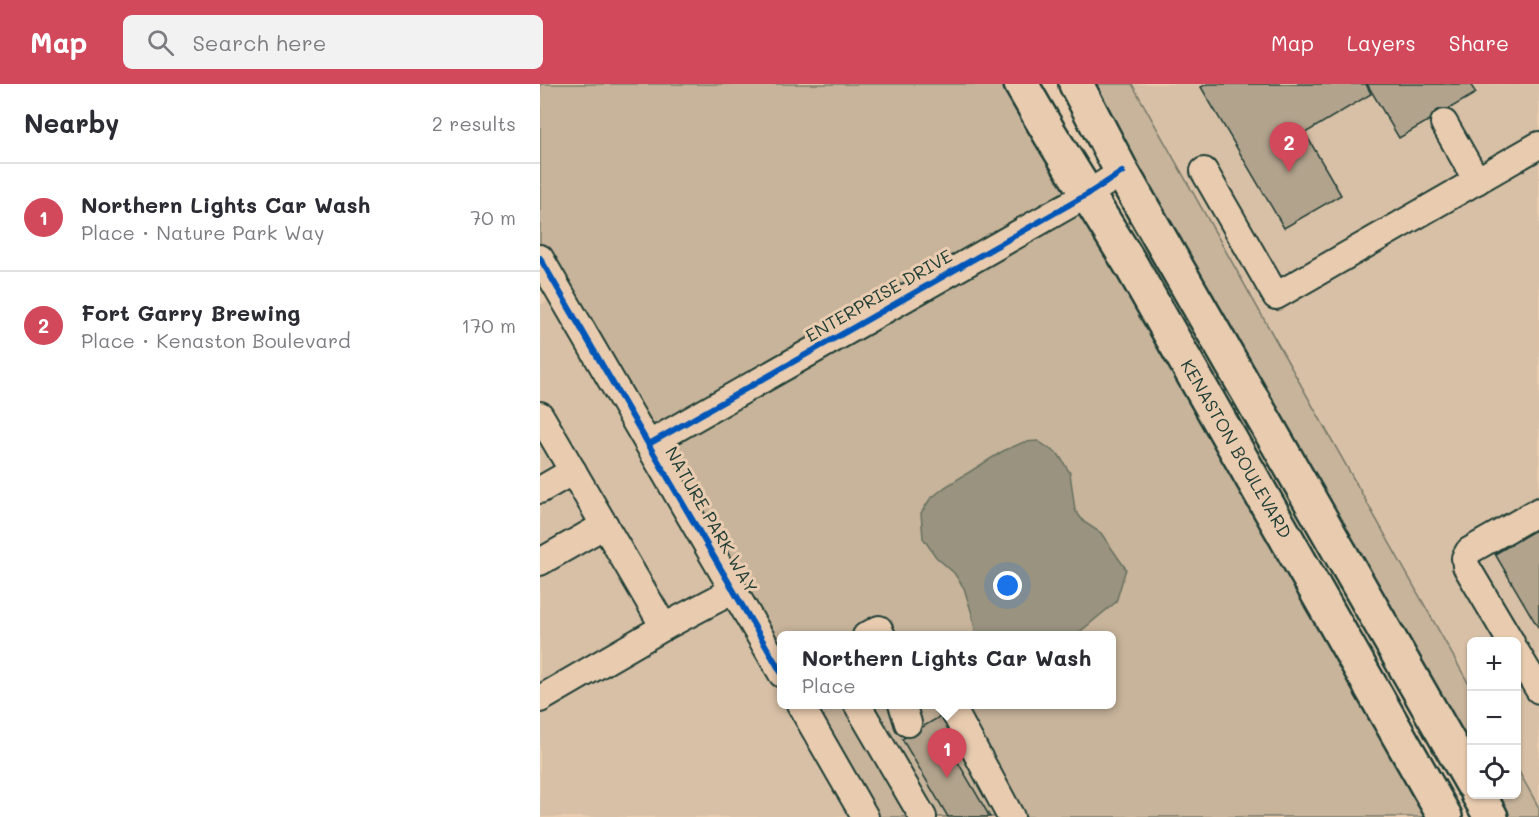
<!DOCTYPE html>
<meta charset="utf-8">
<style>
body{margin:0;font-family:Mali,sans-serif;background:#f2f2f3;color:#2b2b33}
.controls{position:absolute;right:18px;bottom:18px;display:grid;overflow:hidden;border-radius:9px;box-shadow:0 2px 4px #0004}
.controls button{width:54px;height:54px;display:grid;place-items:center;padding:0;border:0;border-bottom:2px solid #e1e1e2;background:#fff;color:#2b2b33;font:30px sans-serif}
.you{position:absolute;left:468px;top:502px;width:21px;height:21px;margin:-15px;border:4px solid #fff;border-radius:50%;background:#1a73e8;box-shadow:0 0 0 9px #1a73e833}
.badge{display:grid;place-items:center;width:39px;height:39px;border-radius:50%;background:#d1495b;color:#fff;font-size:20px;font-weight:700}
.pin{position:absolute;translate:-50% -50px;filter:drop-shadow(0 2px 3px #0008)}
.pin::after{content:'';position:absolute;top:32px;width:21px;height:18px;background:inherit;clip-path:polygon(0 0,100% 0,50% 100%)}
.popup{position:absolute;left:237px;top:547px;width:339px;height:78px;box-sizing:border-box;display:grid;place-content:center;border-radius:9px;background:#fff;filter:drop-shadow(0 2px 4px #0005);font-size:20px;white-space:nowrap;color:#7c7c81}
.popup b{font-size:22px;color:#2b2b33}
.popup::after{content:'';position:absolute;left:50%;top:100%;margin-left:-12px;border:12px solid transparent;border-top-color:#fff}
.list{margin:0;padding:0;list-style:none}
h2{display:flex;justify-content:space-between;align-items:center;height:78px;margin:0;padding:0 24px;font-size:26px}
h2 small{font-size:20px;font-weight:400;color:#7c7c81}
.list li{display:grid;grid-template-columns:39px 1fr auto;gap:18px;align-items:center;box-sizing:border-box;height:108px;padding:0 24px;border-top:2px solid #e1e1e2}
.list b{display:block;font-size:22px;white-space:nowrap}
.list p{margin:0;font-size:20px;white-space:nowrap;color:#7c7c81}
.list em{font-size:20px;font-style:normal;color:#7c7c81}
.icon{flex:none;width:33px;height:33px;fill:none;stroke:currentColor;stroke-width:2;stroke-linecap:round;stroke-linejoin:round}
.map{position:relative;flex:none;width:999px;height:733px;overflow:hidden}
header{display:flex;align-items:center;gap:36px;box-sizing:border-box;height:84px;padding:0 30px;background:#d1495b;color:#fff}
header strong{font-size:28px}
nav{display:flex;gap:33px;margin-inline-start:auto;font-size:21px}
.search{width:420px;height:54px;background:#f2f2f3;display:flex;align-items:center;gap:15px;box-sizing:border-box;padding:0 21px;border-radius:9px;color:#7c7c81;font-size:22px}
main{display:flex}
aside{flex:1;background:#fff}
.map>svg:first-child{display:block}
</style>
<header>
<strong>Map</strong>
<div class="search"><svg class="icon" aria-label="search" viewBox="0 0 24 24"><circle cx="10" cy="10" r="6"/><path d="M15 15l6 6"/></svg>Search here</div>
<nav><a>Map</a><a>Layers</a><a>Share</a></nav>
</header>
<main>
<aside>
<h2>Nearby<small>2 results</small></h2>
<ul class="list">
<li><span class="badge">1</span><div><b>Northern Lights Car Wash</b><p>Place · Nature Park Way</p></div><em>70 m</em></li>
<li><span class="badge">2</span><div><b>Fort Garry Brewing</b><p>Place · Kenaston Boulevard</p></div><em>170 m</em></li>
</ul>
</aside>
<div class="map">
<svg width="999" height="733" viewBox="0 0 999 733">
<rect width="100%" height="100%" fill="#e9ccb0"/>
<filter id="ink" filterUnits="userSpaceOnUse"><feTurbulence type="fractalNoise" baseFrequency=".0167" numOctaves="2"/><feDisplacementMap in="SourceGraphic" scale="12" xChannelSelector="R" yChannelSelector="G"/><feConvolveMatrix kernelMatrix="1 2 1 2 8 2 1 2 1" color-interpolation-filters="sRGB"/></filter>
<g filter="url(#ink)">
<g fill="#d8c0a6">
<polygon points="592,0 999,0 999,724 977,684 976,558 932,558 931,604"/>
<polygon points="21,211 242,590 242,620 260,621 325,733 0,733 0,221"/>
</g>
<g fill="#c8b49b" stroke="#747868" stroke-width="1.5">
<polygon points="0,0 475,0 905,733 325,733 260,621 572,620 572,552 242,552 242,590 0,171"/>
<polygon points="544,0 592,0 931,604 931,692"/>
<polygon points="977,684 999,724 999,733 955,733 942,711 976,710"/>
</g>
<polygon fill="#99937f" stroke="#687161" stroke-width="1.5" points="498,357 519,371 530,389 535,426 544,438 561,449 586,485 576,518 536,551 436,551 432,530 424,504 414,489 396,473 383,454 381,429 390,415 405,403 463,367 484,358"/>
<g fill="#b2a38d" stroke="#1f3d34" stroke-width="1.5">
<polygon points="667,0 826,0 831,10 765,49 801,111 744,144 661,3"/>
<polygon points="827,0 930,0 936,9 859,54"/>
<polygon points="999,444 999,545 955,470"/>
<polygon points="406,629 418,648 405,656 450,733 408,733 362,655"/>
</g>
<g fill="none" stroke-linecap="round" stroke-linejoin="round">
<defs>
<g id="minor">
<polyline points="904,39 937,97"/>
<polyline points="664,87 736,212 999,61"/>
<polyline points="0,174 242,590"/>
<polyline points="0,331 124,543 194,506"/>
<polyline points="109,360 548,110 582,88"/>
<polyline points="0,406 33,387"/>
<polyline points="0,478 65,441"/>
<polyline points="326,552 339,545 342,552"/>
<polyline points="971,558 926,482 925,474 929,467 999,427"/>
<polyline points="976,568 999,606"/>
<polyline points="0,615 124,543"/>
<polyline points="260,620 325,733"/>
<polyline points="317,620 383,733"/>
<polyline points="362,620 368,639"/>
<polyline points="408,620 416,631 471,733"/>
</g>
<g id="major">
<polyline points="481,0 510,50 591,181 905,733"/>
<polyline points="536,0 582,88 932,699"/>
<polyline points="938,710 951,733"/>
</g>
</defs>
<use href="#minor" stroke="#1f3d34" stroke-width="30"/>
<use href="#major" stroke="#1f3d34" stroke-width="38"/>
<use href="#minor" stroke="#e9ccb0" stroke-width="26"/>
<use href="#major" stroke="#e9ccb0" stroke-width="33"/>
<defs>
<g id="cycleway">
<polyline points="0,174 242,590"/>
<polyline points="109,360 548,110 582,88"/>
</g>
</defs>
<use href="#cycleway" stroke="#e9ccb0" stroke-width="10"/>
<use href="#cycleway" stroke="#0057b8" stroke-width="6"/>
</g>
</g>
<g text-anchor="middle" stroke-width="6" stroke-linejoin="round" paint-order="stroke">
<g font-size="18" fill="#1f3d34" stroke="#e9ccb0">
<text transform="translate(339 212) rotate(-30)" y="6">ENTERPRISE DRIVE</text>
<text transform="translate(696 365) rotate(60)" y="6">KENASTON BOULEVARD</text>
<text transform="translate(171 436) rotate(60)" y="6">NATURE PARK WAY</text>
</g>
</g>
</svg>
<div class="controls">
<button>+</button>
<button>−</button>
<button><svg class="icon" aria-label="locate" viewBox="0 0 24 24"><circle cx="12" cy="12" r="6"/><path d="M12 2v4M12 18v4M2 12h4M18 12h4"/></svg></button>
</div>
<div class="you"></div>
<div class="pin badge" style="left:407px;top:694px">1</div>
<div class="popup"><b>Northern Lights Car Wash</b>Place</div>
<div class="pin badge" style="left:749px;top:88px">2</div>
</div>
</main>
